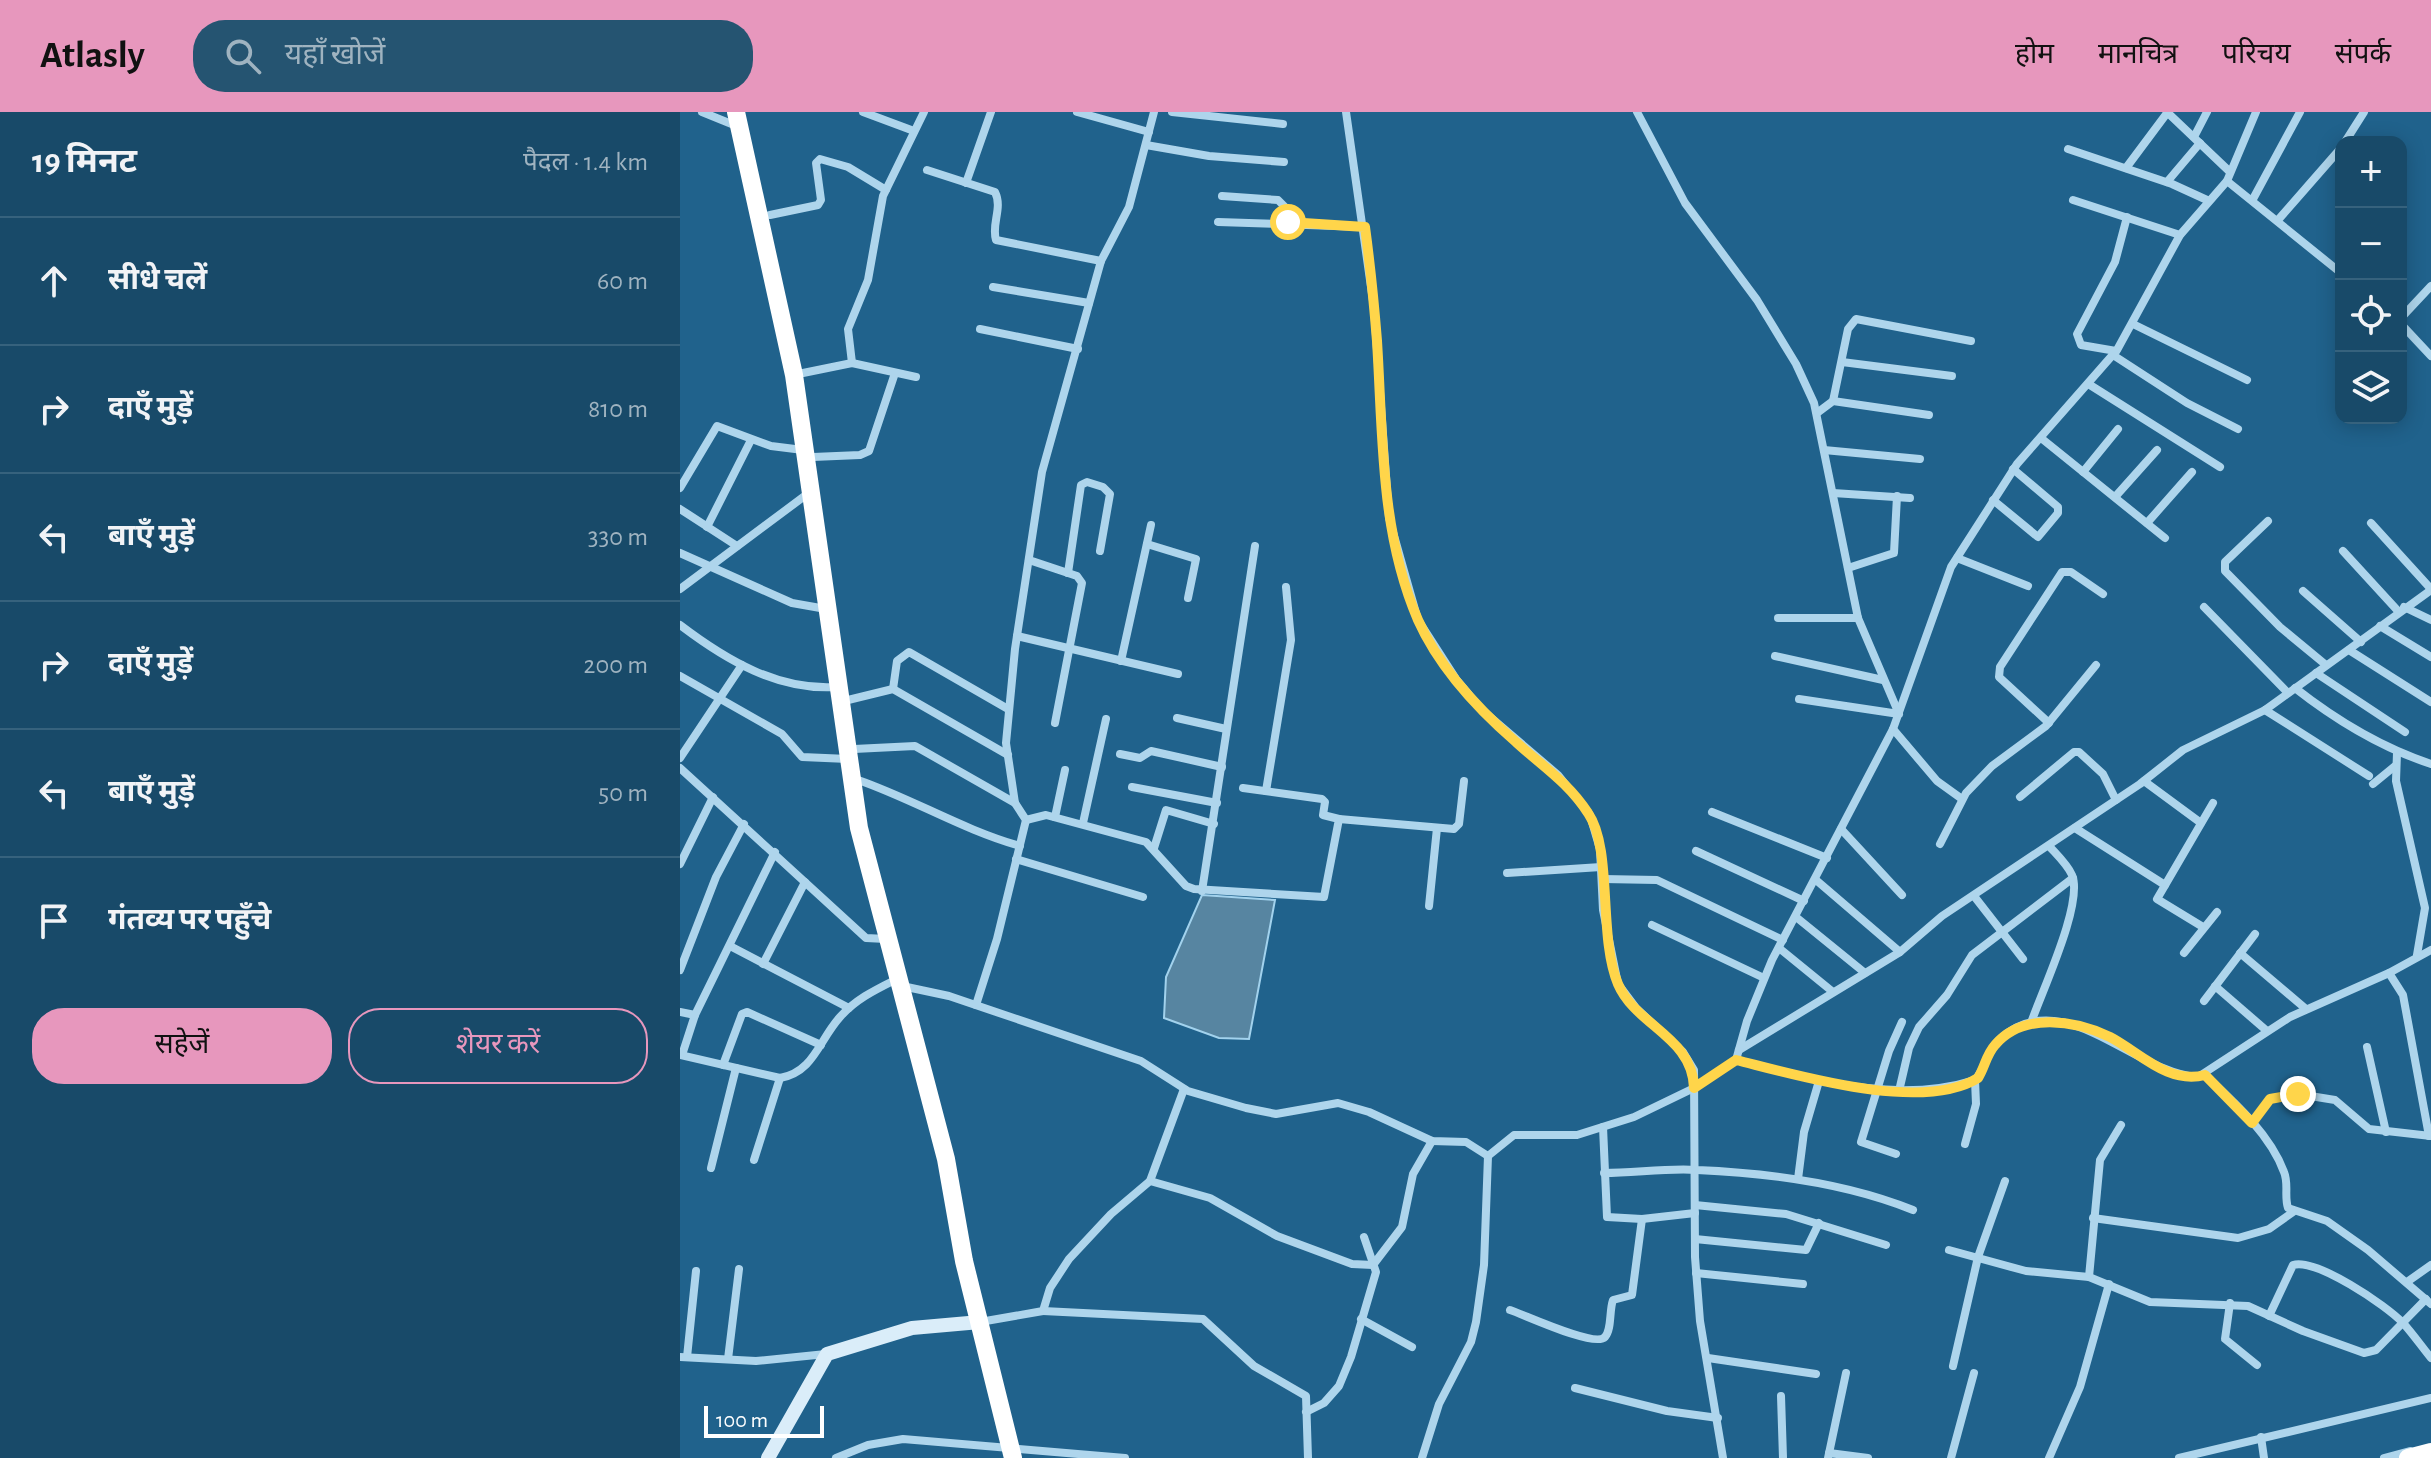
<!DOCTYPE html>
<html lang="hi">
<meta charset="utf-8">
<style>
body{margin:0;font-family:"Alegreya Sans","Noto Sans Devanagari",sans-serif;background:#255471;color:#f1f3f6}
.controls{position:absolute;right:24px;top:24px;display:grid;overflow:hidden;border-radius:16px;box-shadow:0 4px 20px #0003}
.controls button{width:72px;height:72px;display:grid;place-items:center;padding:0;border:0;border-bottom:2px solid #36627d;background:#184a69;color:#f1f3f6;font:40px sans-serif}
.scale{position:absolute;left:24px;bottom:20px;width:120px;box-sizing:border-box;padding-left:8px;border:4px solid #fff;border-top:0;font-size:22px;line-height:28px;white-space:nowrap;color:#fff;-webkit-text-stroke:6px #20628c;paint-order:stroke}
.stop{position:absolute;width:24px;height:24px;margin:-18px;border:6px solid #ffd54a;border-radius:50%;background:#fff}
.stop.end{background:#ffd54a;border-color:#fff;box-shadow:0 2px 8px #0008}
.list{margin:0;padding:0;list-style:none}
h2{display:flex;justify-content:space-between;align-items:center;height:104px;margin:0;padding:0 32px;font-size:34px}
h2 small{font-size:26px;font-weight:400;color:#9fb3c0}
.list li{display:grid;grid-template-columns:52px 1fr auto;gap:24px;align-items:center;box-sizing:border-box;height:128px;padding:0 32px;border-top:2px solid #36627d}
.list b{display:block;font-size:30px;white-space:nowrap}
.list em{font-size:26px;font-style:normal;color:#9fb3c0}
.actions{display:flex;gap:16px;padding:24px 32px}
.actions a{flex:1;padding:18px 0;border:2px solid #e797bd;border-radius:32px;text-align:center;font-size:28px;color:#e797bd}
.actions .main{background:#e797bd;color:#111}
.icon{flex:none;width:44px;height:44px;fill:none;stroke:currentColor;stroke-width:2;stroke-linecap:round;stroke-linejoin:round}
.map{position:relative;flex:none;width:1751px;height:1346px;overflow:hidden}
header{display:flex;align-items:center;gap:48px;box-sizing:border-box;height:112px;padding:0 40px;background:#e797bd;color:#111}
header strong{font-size:38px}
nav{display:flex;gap:44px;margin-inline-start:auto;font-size:28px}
.search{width:560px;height:72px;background:#255471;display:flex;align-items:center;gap:20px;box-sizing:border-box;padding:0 28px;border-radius:32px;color:#9fb3c0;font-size:30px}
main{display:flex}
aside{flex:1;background:#184a69}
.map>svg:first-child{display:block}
</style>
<header>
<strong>Atlasly</strong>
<div class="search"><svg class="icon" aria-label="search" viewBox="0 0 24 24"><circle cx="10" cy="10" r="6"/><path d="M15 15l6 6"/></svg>यहाँ खोजें</div>
<nav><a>होम</a><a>मानचित्र</a><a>परिचय</a><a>संपर्क</a></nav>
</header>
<main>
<aside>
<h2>19 मिनट<small>पैदल · 1.4 km</small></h2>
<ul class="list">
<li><svg class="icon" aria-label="ahead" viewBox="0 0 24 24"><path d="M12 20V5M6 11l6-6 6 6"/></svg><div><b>सीधे चलें</b></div><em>60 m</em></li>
<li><svg class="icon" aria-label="right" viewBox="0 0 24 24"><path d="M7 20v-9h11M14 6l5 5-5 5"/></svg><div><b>दाएँ मुड़ें</b></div><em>810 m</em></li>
<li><svg class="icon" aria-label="left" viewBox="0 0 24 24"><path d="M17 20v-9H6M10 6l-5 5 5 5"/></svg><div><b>बाएँ मुड़ें</b></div><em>330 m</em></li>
<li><svg class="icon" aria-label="right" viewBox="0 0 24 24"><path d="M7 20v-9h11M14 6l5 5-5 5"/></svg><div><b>दाएँ मुड़ें</b></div><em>200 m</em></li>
<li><svg class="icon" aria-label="left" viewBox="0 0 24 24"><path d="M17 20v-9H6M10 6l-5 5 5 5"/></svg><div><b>बाएँ मुड़ें</b></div><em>50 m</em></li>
<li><svg class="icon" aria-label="arrive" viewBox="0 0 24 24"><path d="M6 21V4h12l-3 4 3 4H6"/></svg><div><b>गंतव्य पर पहुँचे</b></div></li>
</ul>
<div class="actions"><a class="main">सहेजें</a><a>शेयर करें</a></div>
</aside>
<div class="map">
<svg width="1751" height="1346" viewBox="0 0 1751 1346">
<rect width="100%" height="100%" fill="#20628c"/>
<polygon fill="#5785a1" stroke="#a2d2ed" stroke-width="2" points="522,783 595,788 569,927 539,926 484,906 486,865"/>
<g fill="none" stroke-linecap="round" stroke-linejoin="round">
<g stroke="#aed5ec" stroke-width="8">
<polyline points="22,0 59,15"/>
<polyline points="183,0 234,19"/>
<polyline points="397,0 469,20"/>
<polyline points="492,0 603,12"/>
<polyline points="666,0 694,196 709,406 738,508 776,567 802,598 878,663 910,703 920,737 923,798 938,872 956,896 1003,940 1014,958 1015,1145 1020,1209 1043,1346"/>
<polyline points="957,0 1005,91 1077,188 1116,252 1134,291 1178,506 1219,602 1119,587"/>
<polyline points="1487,0 1549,59"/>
<polyline points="1514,25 1527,0"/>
<polyline points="1665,30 1684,0"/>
<polyline points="466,33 529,44 604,50"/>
<polyline points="1388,37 1492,72 1527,88"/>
<polyline points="1446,56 1487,1"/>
<path d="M247,58L315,80C323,96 311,112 316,128L421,149"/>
<polyline points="1547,69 1661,161"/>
<polyline points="1487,70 1520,31"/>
<polyline points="286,71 311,0"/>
<polyline points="542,84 598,88 605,95 608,110"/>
<polyline points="1573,87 1620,0"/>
<polyline points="1393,88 1500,123"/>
<polyline points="90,103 138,93 141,88 136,51 140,47 168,55 206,78"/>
<polyline points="1598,108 1661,36"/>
<polyline points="538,110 685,115"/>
<polyline points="313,175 409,191"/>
<polyline points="1721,206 1751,174"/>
<polyline points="1453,212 1567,268"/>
<polyline points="1721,212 1751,244"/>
<polyline points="300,217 398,237"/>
<polyline points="1436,239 1401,233 1397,222 1435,150 1447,105"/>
<polyline points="1433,243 1507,291 1558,317"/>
<polyline points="1162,250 1272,264"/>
<polyline points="172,251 236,265"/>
<polyline points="123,261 172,251 168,217 188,168 203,84 244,0"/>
<polyline points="1410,273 1540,355"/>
<polyline points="1153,289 1168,217 1176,207 1291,229"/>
<polyline points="1137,301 1153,289 1249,303"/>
<polyline points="1361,326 1485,426"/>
<polyline points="1144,338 1240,347"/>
<polyline points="133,345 180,343 189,339 215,261"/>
<polyline points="1403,360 1438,317"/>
<polyline points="0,376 37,314 91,334 123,338"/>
<polyline points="1153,381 1230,386"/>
<polyline points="1435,385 1477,338"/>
<polyline points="1313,388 1358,425 1378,401 1378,395 1333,357"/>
<polyline points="0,397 57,434"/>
<polyline points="1588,409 1545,450 1545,459 1600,515 1646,553"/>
<polyline points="1467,411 1512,360"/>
<polyline points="1691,411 1751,477"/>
<polyline points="27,415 71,328"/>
<polyline points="467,432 516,447 508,486"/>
<polyline points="1663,439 1718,499"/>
<polyline points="0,441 112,491 146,497"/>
<polyline points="1277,446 1348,474"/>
<polyline points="349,448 397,464 402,471 375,611"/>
<polyline points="1168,456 1214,441 1217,384"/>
<polyline points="388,461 401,373 407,370 423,375 430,382 420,439"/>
<polyline points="0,477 130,380"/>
<polyline points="1623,479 1681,530"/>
<polyline points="1524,495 1608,581"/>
<polyline points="1724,495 1751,508"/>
<polyline points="1098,506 1178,506"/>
<path d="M0,513C46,548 98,579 157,575"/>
<polyline points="1700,514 1751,545"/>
<polyline points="337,524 498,562"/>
<polyline points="1669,538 1751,590"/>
<polyline points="1095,544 1203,568"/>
<polyline points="441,549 471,413"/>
<polyline points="1636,561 1725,620"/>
<polyline points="0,564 102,622 122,645 168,647"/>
<path d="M1615,576C1657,609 1700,635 1751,652"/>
<polyline points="213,577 217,549 229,540 328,597"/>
<polyline points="168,588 213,577 328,643"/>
<polyline points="1585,598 1689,664"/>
<polyline points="497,606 546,617"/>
<polyline points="1369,611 1319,565 1320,555 1382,460 1391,460 1423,482"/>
<polyline points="1213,617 1257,669 1282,687"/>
<polyline points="174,637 235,634 335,691"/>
<polyline points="1717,641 1716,669 1745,796 1737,843"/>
<polyline points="440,642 460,646 471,639 542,655"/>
<polyline points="0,646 62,553"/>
<polyline points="0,656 186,826 206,827"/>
<path d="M178,668C233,687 283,718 340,734"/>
<polyline points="1464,669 1521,711"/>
<polyline points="1693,672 1715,654"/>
<polyline points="452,675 537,691"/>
<polyline points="586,679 611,528 606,475"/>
<polyline points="1340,685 1394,640 1399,640 1423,662 1436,688"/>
<polyline points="1032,700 1147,746"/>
<polyline points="375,705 385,658"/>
<polyline points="659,707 774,717 779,712 784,669"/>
<polyline points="346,708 366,703 466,730 506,774 514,777 644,785 659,707 643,703 645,690 642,687 563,676"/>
<polyline points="403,711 426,607"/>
<polyline points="1395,716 1485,773"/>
<polyline points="1161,717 1222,783"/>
<polyline points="1260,732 1286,681 1312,654 1366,614 1416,553"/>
<polyline points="474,736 486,698 534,712"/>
<polyline points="1016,739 1124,789"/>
<polyline points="336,747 463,785"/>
<polyline points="0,752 33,685"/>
<polyline points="827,761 921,755"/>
<polyline points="923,767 977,768 1103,828"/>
<polyline points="1136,768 1220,840"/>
<polyline points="522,779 575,434"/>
<polyline points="1294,784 1343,847"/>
<polyline points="749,794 757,716"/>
<polyline points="1116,805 1185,861"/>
<polyline points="972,813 1084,866"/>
<polyline points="1523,815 1477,787 1533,691"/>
<polyline points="50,834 169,896"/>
<polyline points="1099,836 1153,880"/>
<polyline points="1504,841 1537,800"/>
<polyline points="1560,841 1626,897"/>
<polyline points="83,852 125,770"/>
<polyline points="0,858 36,765 64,712"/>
<polyline points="1709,861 1723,883 1749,1024"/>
<polyline points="222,874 269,884 461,949 508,979 566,996 596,1002 658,991 689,1000 752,1029 786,1030 808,1044"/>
<polyline points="1535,874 1587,919"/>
<polyline points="1524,889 1575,822"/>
<polyline points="296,893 317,827 346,708 335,691 326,631 335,537 362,360 421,149 449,95 474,0"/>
<polyline points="0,900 15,903"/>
<path d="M1351,911C1361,881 1404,791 1392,763C1387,752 1377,743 1369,734"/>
<polyline points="1687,935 1706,1020"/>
<polyline points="1059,938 1220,840 1262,804 1460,672 1503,638 1585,598 1751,478"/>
<path d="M0,943L100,966C134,960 139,928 160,905C176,887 195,878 217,867"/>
<polyline points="2,943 15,903 95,740"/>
<path d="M1056,948C1133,967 1215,993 1295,968C1306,956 1307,938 1321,926C1384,871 1455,962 1518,965L1610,905L1709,861L1751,838"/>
<polyline points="43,953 62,902 67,900 141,933"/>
<path d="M1525,963C1554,990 1590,1022 1604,1060C1609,1072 1604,1084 1608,1096L1647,1109L1688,1138L1751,1192"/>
<polyline points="1219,979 1229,936 1239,915 1267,883 1292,843 1393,766"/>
<polyline points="1572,1011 1590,987 1618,982 1655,988 1689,1017 1751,1024"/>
<polyline points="923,1015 927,1105 962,1107 1015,1101"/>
<polyline points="1285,1032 1296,992 1295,968"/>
<polyline points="1216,1042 1181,1030 1209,939 1222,910"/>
<polyline points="74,1048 100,966"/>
<polyline points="31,1056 56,956"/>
<path d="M924,1061C955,1061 986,1056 1017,1058C1089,1061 1166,1071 1233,1098"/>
<polyline points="1118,1067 1124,1020 1139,969"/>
<polyline points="470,1069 530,1086 597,1124 672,1152 693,1153 722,1115 733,1062 752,1029"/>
<polyline points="1015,1093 1106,1102 1206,1133"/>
<polyline points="1413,1106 1558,1126 1589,1117 1613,1100"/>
<polyline points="1015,1127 1126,1138 1139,1111"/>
<polyline points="1269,1138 1346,1159 1409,1165 1470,1190 1568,1194 1623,1219 1684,1241 1696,1238 1746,1187"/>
<polyline points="1016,1161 1123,1172"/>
<polyline points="1409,1165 1420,1048 1441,1013"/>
<polyline points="1727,1170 1751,1153"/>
<polyline points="1550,1191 1545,1227 1577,1253"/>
<path d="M830,1198C845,1203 915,1236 925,1225C932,1217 929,1199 933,1188L952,1183L962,1107"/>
<polyline points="363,1199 523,1207 574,1254 626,1284 628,1346"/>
<path d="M1589,1204L1613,1153C1636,1146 1706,1193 1723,1211C1733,1222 1742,1235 1751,1246"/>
<polyline points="681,1207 732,1235"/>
<polyline points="300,1210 363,1199 370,1176 389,1147 431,1102 470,1069 504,977"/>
<polyline points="0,1245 76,1249 146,1242"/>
<polyline points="7,1245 16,1159"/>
<polyline points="1028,1246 1136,1262"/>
<polyline points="48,1247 59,1157"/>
<polyline points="1273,1254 1298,1145 1325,1069"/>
<polyline points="895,1276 987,1299 1038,1306"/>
<polyline points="1101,1284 1103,1346"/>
<polyline points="626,1300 644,1291 659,1274 671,1245 696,1160 684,1125"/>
<polyline points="1581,1325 1584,1346"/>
<polyline points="1149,1341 1188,1346"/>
<polyline points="156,1346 188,1333 223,1327 445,1346"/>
<polyline points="742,1346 759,1292 791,1230 796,1210 804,1153 808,1044 834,1023 897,1023 954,1005 1014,976 1056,948 1067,909 1092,848 1213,617 1271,455 1337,352 1437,238 1500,123 1547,69 1576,0"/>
<polyline points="1148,1346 1166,1261"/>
<polyline points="1271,1346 1294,1261"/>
<polyline points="1369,1346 1400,1275 1429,1172"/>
<polyline points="1499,1346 1751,1286"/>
<polyline points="1704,1346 1730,1339"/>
</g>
<polyline stroke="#daedf9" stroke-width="14" points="88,1346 147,1242 232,1216 300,1210"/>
<g stroke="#fff" stroke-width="18">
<polyline points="56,0 114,263 179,716 266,1047 284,1149 333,1346"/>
<polyline points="1728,1346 1751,1340"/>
</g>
</g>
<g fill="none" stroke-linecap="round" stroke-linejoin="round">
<path stroke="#ffd54a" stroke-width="10" d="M608,110L685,115C690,152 694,191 697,229C703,323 700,420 738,508C759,555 798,597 836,630C862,654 888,670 908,701C933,737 918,825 938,872C956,914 1013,925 1014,976L1056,948C1116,963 1242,1001 1298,966C1305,955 1306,943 1315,933C1343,900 1395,908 1430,925C1459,940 1488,973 1525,963L1572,1011L1590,987L1618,982"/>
</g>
</svg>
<div class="controls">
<button>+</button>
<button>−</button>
<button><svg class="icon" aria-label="locate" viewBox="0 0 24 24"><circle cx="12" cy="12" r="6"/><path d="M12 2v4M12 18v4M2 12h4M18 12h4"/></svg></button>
<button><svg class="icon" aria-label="layers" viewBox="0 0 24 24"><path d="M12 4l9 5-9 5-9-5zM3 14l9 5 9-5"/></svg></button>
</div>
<div class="scale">100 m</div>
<div class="stop" style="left:608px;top:110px"></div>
<div class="stop end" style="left:1618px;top:982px"></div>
</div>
</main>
